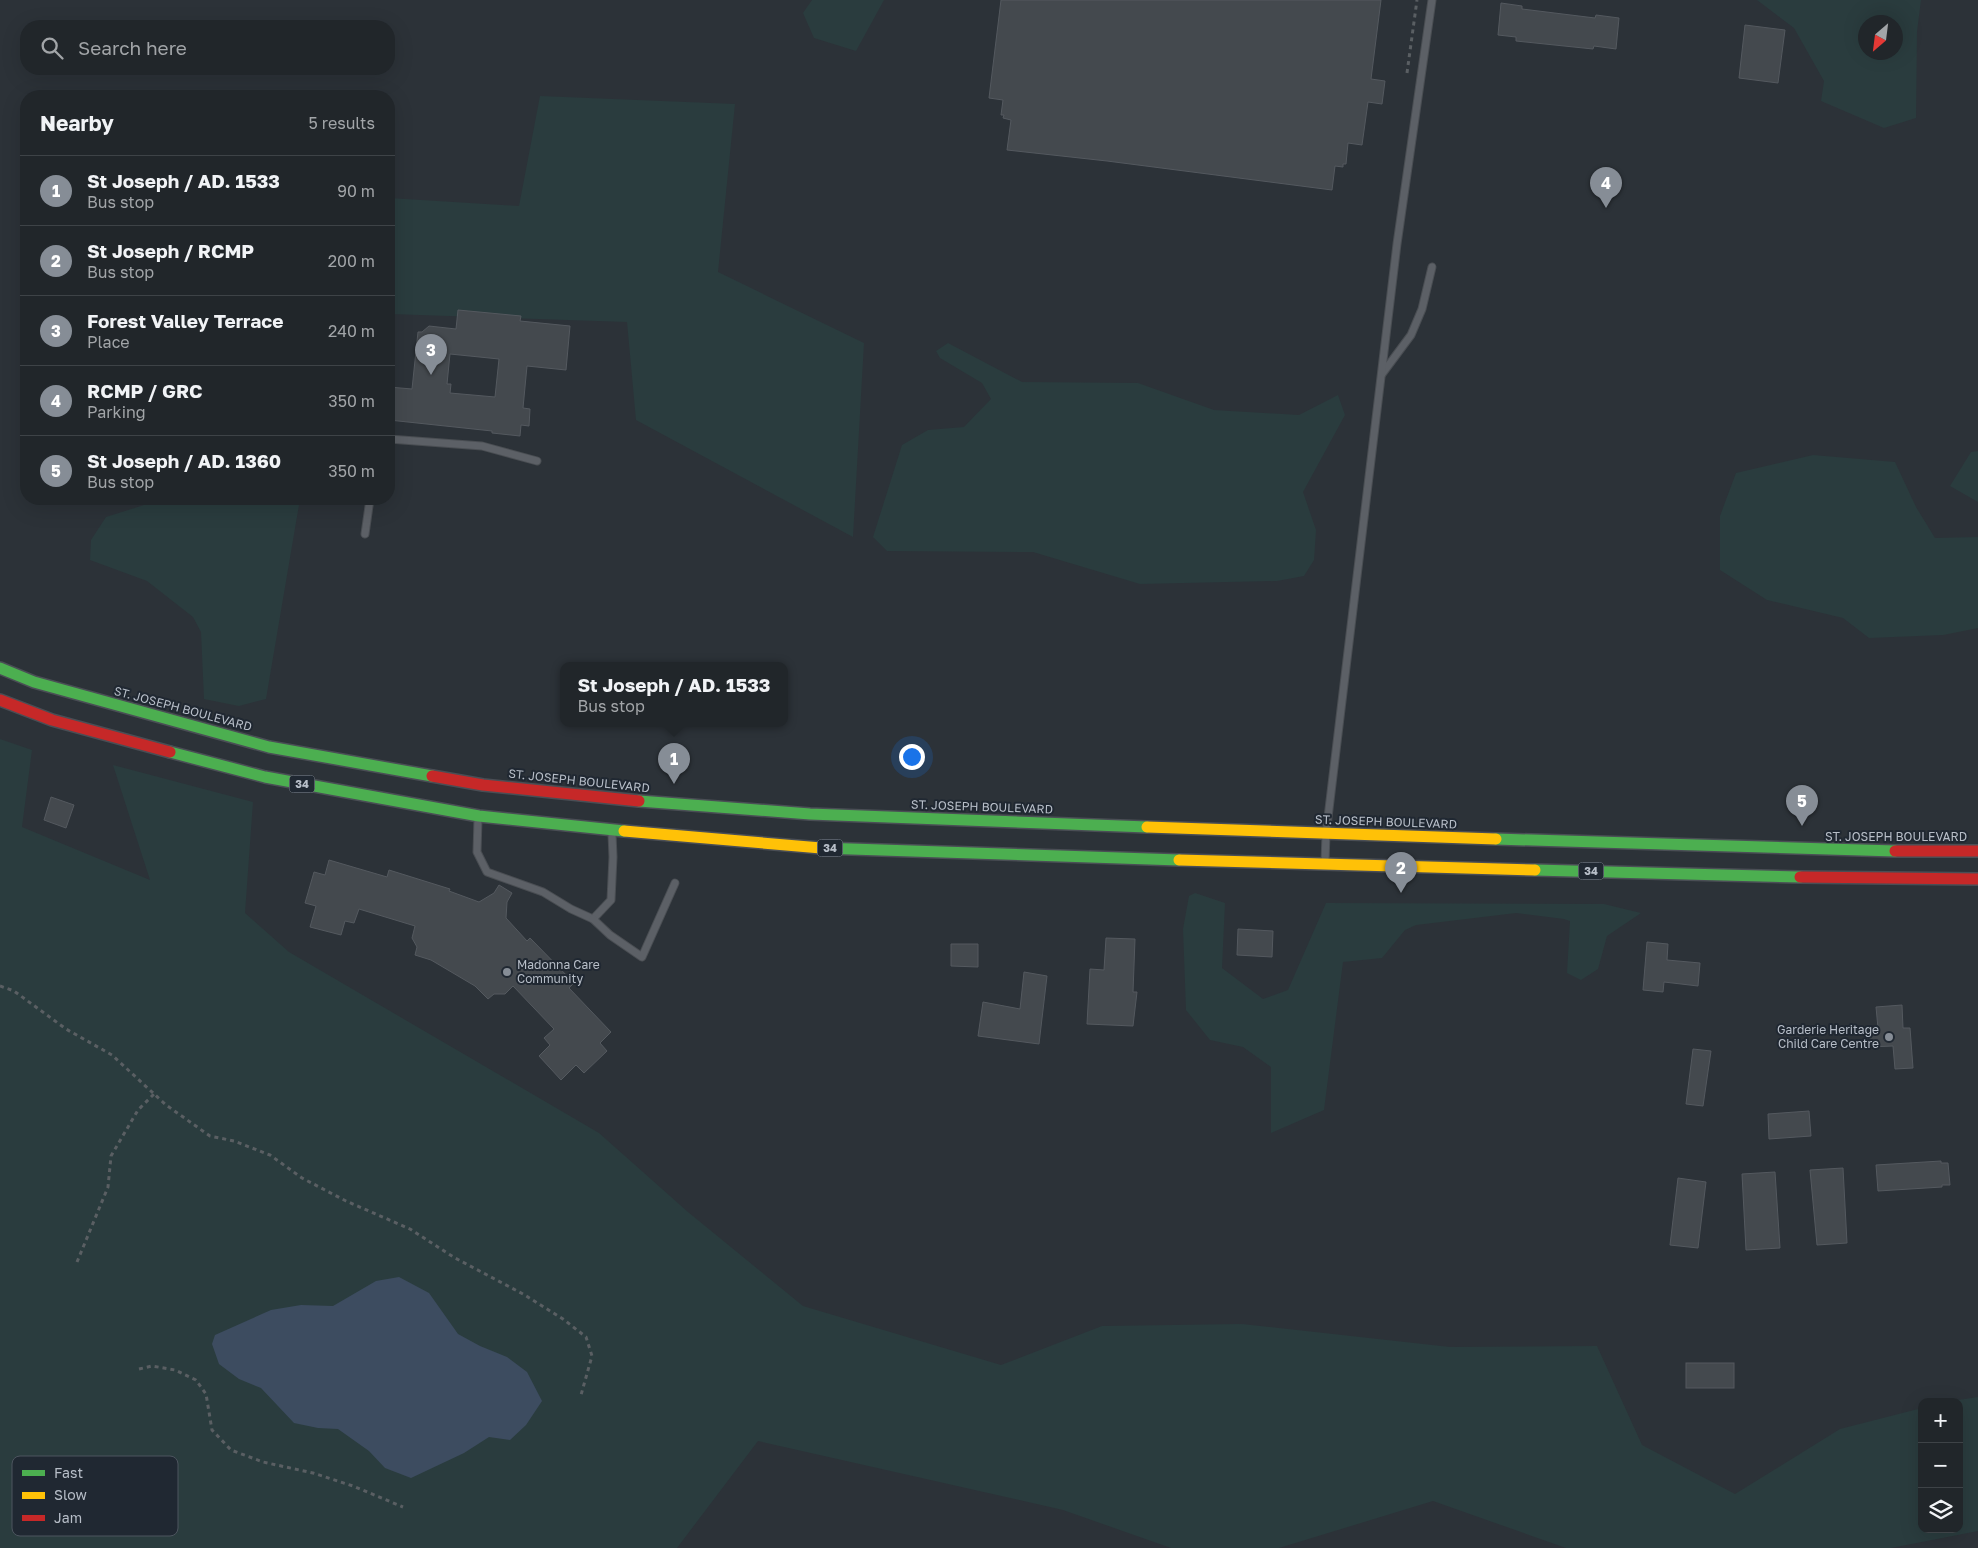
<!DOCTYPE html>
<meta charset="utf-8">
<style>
body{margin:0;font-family:"Golos Text",sans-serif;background:#2d3236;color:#f1f3f6}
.controls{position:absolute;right:15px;bottom:15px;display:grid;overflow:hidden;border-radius:10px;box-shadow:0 5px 20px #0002}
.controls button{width:45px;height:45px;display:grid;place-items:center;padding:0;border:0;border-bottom:1px solid #3e4347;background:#21262a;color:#f1f3f6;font:25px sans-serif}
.compass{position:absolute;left:1858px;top:15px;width:45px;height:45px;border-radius:50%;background:#21262a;box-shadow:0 5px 20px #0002;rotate:208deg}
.you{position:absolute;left:911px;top:756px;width:18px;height:18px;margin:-12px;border:4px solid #fff;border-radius:50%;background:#1a73e8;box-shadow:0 0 0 8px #1a73e833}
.badge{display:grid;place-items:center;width:32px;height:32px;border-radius:50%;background:#868d96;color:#fff;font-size:16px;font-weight:700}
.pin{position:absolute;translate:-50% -41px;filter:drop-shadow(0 1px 2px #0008)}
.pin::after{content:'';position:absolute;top:26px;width:18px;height:15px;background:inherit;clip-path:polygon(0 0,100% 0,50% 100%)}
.popup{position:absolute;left:560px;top:662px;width:228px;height:65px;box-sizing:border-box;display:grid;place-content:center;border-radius:10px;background:#21262a;filter:drop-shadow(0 1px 4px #0005);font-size:16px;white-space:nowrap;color:#a2a5a8}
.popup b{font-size:19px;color:#f1f3f6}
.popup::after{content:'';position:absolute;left:50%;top:100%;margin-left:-10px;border:10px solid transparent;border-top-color:#21262a}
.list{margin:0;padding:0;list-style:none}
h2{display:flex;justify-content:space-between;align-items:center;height:65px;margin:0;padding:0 20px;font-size:21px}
h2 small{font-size:16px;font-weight:400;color:#a2a5a8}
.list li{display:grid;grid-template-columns:32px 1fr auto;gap:15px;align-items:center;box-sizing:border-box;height:70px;padding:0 20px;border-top:1px solid #3e4347}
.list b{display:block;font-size:19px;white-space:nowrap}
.list p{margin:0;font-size:16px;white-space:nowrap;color:#a2a5a8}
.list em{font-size:16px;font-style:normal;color:#a2a5a8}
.icon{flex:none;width:28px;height:28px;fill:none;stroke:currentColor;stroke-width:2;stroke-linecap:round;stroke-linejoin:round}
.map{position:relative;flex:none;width:1978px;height:1548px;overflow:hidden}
.search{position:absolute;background:#21262a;box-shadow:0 5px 20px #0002;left:20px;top:20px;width:375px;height:55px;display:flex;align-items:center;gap:12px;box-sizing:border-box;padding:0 18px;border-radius:20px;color:#a2a5a8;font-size:19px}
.panel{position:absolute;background:#21262a;box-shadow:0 5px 20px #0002;left:20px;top:90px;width:375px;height:415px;border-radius:20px}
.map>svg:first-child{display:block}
</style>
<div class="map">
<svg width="1978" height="1548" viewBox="0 0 1978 1548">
<rect width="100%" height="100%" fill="#2c3238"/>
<g fill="#2a3c3e" fill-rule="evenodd">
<polygon points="812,0 884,0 856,51 814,38 803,13"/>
<path d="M1757,0H1921L1917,32L1916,118L1884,128L1821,101L1824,81L1794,28ZM1896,22V52H1866V22Z"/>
<polygon points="540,96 735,104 718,272 864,343 853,537 636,420 627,322 389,314 389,198 519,206"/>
<polygon points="948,343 1022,382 1138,383 1214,410 1299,415 1338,395 1345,415 1303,492 1316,530 1314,560 1304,576 1277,581 1140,584 1033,552 887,551 873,537 902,445 928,430 964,427 991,399 982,383 940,358 936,351"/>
<polygon points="1978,451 1978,502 1950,486 1971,452"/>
<polygon points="1813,455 1895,462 1916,507 1935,538 1978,537 1978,628 1943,635 1869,638 1843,618 1767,600 1720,570 1720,516 1736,473"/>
<polygon points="163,499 300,499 266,699 239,706 204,699 201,632 193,617 147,581 90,560 91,540 106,517"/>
<polygon points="0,739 32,750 22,827 150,880 113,765 253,802 245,913 289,952 599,1133 688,1212 803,1306 1001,1365 1102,1326 1242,1324 1450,1347 1597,1346 1642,1445 1735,1494 1840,1429 1922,1408 1922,1529 1959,1529 1959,1402 1945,1402 1978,1397 1978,1531 1891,1548 1566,1548 1433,1501 1279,1548 1171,1548 1063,1510 758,1441 677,1548 0,1548"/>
<polygon points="1195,893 1225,903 1222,968 1263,999 1288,990 1326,903 1604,904 1641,913 1607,936 1598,969 1581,980 1567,973 1570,921 1564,919 1516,913 1416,925 1405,930 1382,958 1343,962 1324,1110 1271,1133 1271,1067 1243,1047 1210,1040 1186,1010 1183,929 1189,896"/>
</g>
<polygon fill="#3d4c60" points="399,1277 429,1293 458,1334 480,1346 507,1357 527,1372 542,1401 526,1425 510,1440 489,1437 464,1453 411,1478 385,1468 369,1451 338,1429 318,1428 294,1423 261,1388 239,1379 219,1364 212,1344 215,1335 271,1310 301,1305 333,1306 376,1281"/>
<g fill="#44494e" stroke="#54595f" fill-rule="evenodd">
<polygon points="1001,0 1381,0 1371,79 1385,81 1382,104 1368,102 1362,145 1348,143 1346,164 1343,164 1343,167 1335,166 1332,190 1107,161 1007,150 1011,120 1003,118 1004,115 1001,115 1003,100 989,98"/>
<polygon points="1501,3 1522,6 1522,9 1595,18 1596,15 1619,18 1616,49 1594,46 1593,49 1516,41 1516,37 1498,35"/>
<polygon points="1745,25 1785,30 1778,83 1739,78"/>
<path d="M458,310L521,316L520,321L570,326L566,370L527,366L523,408L530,409L529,426L521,425L520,436L492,433V431L389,420V387L412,389L418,332H422L429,326L456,329ZM450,354L499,359L495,397L450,393L451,384H447Z"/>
<polygon points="51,797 74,805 66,828 44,820"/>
<polygon points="329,860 387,877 389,870 450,889 449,891 479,902 494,893 499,885 512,893 507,902 506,918 527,941 530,938 574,983 569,988 611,1032 600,1043 607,1051 584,1073 576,1065 561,1080 539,1056 550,1045 544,1038 554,1029 513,986 505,994 494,994 488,999 475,986 431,960 415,955 417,947 412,938 415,926 359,909 354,923 345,921 341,935 310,927 316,906 305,903 314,872 325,875"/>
<polygon points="1238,929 1273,931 1272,957 1237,955"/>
<polygon points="1106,938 1135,939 1133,992 1137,992 1133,1026 1087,1024 1090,969 1104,970"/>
<polygon points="1647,942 1668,944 1667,960 1700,963 1698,986 1664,982 1663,992 1643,990"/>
<polygon points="951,944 978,944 978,967 951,966"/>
<polygon points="1024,972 1047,976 1039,1044 978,1036 983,1002 1020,1009"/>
<polygon points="1902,1005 1903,1028 1910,1028 1913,1068 1895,1069 1893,1046 1868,1047 1867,1029 1878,1028 1876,1007"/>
<polygon points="1693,1049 1711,1051 1703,1106 1686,1104"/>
<polygon points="1809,1111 1811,1136 1769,1139 1768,1114"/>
<polygon points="1941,1161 1941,1163 1948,1163 1950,1185 1942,1185 1942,1187 1878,1191 1876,1165"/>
<polygon points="1843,1168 1847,1243 1817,1245 1810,1170"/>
<polygon points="1775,1172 1780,1248 1746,1250 1742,1174"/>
<polygon points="1678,1178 1706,1182 1698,1248 1670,1245"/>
<rect x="1686" y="1363" width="48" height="25"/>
</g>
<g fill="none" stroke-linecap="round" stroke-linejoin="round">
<defs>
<g id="lane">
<polyline points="1382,374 1411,335 1422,309 1432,267"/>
<polyline points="389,439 482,446 537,461"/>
<polyline points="365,534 370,499"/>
<polyline points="478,819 477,852 487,872 543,892 571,909 593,919 611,900 613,857 612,834"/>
<polyline points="1325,862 1326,834 1397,244 1432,0"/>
<polyline points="593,919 610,935 642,957 675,883"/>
</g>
<g id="fast">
<polyline points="0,668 34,682 269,747 432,776"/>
<polyline points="170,752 265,777 479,816 624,831"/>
<polyline points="639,801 810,814 1147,827"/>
<polyline points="1496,839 1895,851"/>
<polyline points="821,848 1179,860"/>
<polyline points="1535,870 1800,877"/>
</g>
<g id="slow">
<polyline points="1147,827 1496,839"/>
<polyline points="624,831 821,848"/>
<polyline points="1179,860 1535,870"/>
</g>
<g id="jam">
<polyline points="0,700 52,720 170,752"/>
<polyline points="432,776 483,785 639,801"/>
<polyline points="1895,851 1978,851"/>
<polyline points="1800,877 1978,879"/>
</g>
</defs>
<use href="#lane" stroke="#4a4e53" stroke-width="9"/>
<use href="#fast" stroke="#4a4e55" stroke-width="14"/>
<use href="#slow" stroke="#4a4e55" stroke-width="14"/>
<use href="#jam" stroke="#4a4e55" stroke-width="14"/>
<g stroke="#5a5f63" stroke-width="3" stroke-dasharray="4 4" stroke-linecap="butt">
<polyline points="1407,73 1417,0"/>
<polyline points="0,986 14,991 66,1029 112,1055 166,1105 210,1136 234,1141 270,1155 302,1178 346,1201 410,1229 455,1258 523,1294 563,1319 586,1337 592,1356 581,1395"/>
<polyline points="77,1262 108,1187 111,1156 138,1110 155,1093"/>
<polyline points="139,1369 152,1366 175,1370 196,1380 206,1394 212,1430 231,1450 263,1462 313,1473 353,1486 403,1507"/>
</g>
<use href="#lane" stroke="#5c6066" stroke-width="7"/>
<use href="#fast" stroke="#4caf50" stroke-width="11"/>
<use href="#slow" stroke="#ffc107" stroke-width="11"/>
<use href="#jam" stroke="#c62828" stroke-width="11"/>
</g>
<g fill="#868d96" stroke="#202832" stroke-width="2">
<circle cx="507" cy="972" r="5"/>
<circle cx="1889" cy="1037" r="5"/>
</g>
<g text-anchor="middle" stroke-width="4" stroke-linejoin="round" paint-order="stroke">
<g fill="#202832" stroke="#8a919b" stroke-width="1">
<rect x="289.5" y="775.5" width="25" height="17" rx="4"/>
<rect x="817.5" y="839.5" width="25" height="17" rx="4"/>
<rect x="1578.5" y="862.5" width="25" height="17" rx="4"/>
</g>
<g font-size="11" font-weight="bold" fill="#b7bec8">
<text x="302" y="788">34</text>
<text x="830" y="852">34</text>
<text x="1591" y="875">34</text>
</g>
<g font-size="12" fill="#b7bec8" stroke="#202832">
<text transform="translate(183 709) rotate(15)" y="4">ST. JOSEPH BOULEVARD</text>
<text transform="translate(579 781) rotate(6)" y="4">ST. JOSEPH BOULEVARD</text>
<text transform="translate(982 807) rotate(2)" y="4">ST. JOSEPH BOULEVARD</text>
<text transform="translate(1386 822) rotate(2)" y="4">ST. JOSEPH BOULEVARD</text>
<text x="1896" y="841">ST. JOSEPH BOULEVARD</text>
</g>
<g font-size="12" fill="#b7bec8" stroke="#202832" text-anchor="start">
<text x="517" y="969">Madonna Care<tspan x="517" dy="14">Community</tspan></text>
<text x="1879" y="1034" text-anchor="end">Garderie Heritage<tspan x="1879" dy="14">Child Care Centre</tspan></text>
</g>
</g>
<rect x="12" y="1456" width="166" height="80" rx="8" fill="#202832" stroke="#4d555f" stroke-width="1"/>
<rect x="22" y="1470" width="23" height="6" fill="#4caf50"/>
<rect x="22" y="1492" width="23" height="7" fill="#ffc107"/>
<rect x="22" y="1515" width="23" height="6" fill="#c62828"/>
<g font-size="14" fill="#b7bec8">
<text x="54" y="1478">Fast</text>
<text x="54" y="1500">Slow</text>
<text x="54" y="1523">Jam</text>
</g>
</svg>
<div class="controls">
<button>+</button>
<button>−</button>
<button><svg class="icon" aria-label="layers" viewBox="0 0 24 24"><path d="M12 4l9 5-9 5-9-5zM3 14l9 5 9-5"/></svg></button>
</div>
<svg class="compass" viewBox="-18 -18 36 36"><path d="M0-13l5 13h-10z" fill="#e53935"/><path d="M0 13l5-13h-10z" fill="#a2a5a8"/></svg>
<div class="you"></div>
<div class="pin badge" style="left:674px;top:784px">1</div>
<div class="popup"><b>St Joseph / AD. 1533</b>Bus stop</div>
<div class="pin badge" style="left:1401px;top:893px">2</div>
<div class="pin badge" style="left:431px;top:375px">3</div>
<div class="pin badge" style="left:1606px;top:208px">4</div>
<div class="pin badge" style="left:1802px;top:826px">5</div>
<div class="search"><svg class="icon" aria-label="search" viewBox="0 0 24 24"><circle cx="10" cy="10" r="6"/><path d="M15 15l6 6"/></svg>Search here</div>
<section class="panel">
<h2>Nearby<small>5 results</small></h2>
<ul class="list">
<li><span class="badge">1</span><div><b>St Joseph / AD. 1533</b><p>Bus stop</p></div><em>90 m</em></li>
<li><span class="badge">2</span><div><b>St Joseph / RCMP</b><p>Bus stop</p></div><em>200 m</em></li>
<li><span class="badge">3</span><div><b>Forest Valley Terrace</b><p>Place</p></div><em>240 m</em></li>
<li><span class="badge">4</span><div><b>RCMP / GRC</b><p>Parking</p></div><em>350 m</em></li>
<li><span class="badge">5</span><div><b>St Joseph / AD. 1360</b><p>Bus stop</p></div><em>350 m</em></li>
</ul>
</section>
</div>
